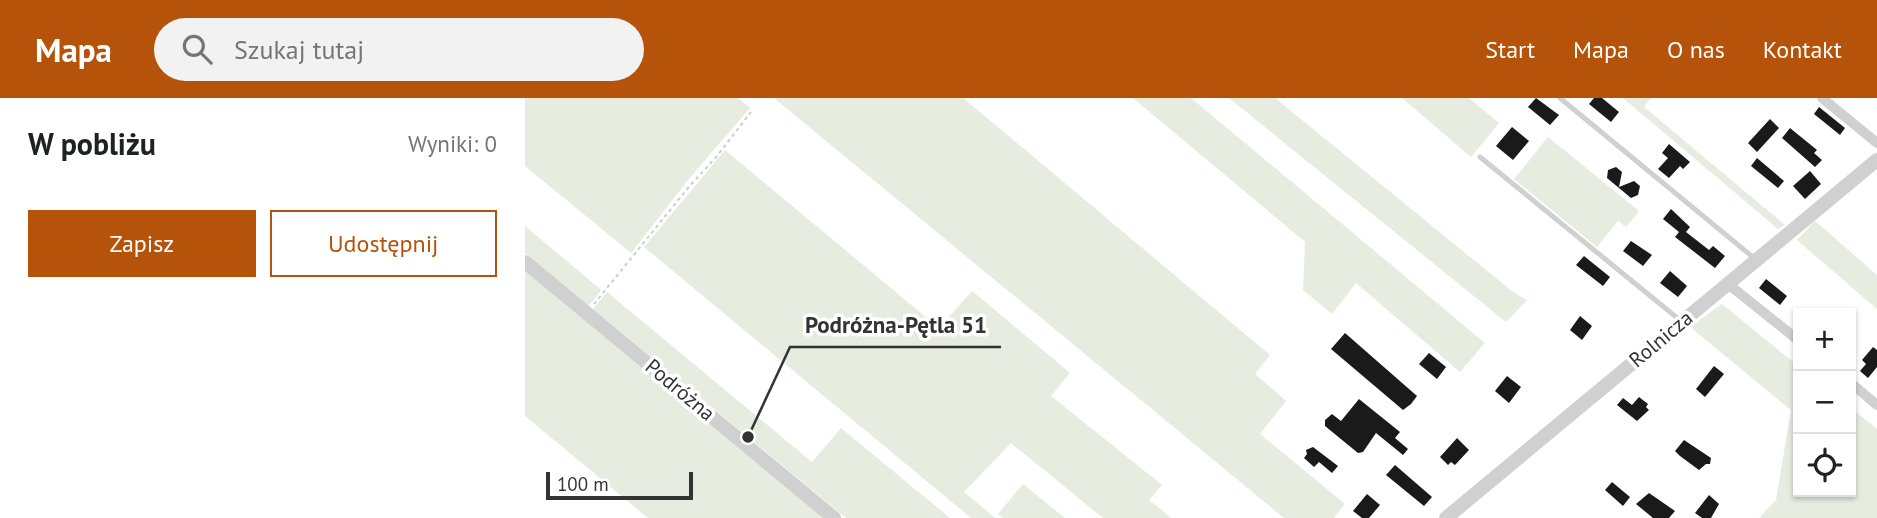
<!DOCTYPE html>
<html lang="pl">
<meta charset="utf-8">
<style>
body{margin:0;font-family:"PT Sans",sans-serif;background:#f2f2f2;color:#202124}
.controls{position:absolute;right:21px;bottom:21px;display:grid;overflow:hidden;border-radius:0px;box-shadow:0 2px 5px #0004}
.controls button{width:63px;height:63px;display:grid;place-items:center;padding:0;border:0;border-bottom:2px solid #e0e0e0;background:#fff;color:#202124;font:35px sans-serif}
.scale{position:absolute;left:21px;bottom:18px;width:147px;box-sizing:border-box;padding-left:7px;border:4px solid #333;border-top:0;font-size:19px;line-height:24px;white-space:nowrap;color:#333;-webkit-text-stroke:5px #fff;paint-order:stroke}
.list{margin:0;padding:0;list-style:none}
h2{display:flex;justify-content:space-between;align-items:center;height:91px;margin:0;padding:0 28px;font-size:30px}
h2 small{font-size:23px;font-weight:400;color:#757577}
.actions{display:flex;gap:14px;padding:21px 28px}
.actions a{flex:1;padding:16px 0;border:2px solid #b45309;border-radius:0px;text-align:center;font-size:24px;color:#b45309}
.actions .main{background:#b45309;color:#fff}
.icon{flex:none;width:38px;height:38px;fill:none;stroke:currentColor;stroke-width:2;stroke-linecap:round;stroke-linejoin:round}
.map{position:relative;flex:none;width:1352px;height:420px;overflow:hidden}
header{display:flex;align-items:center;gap:42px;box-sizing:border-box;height:98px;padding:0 35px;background:#b45309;color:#fff}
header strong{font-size:33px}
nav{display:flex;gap:38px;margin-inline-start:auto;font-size:24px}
.search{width:490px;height:63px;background:#f2f2f2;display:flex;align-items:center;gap:18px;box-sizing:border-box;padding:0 24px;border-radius:38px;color:#757577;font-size:26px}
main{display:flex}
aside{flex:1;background:#fff}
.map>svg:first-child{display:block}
</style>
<header>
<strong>Mapa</strong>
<div class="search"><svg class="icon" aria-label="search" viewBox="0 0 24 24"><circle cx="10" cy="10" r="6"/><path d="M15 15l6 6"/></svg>Szukaj tutaj</div>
<nav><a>Start</a><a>Mapa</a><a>O nas</a><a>Kontakt</a></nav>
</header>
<main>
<aside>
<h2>W pobliżu<small>Wyniki: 0</small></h2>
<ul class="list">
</ul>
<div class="actions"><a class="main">Zapisz</a><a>Udostępnij</a></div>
</aside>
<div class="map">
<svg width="1352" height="420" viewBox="0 0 1352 420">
<rect width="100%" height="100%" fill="#fff"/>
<g fill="#e6ecdf">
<polygon points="0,0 213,0 225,10 163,82 106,155 0,68"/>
<polygon points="249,0 438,0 745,257 730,276 761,303 735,336 820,406 809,420 759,420"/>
<polygon points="608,0 666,0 960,245 935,274 831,185 807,216 778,192 780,144"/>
<polygon points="704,0 750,0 988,194 1002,202 981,224"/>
<polygon points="877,0 944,0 974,25 946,59"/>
<polygon points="1098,0 1126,0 1119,9 1260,127 1253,131"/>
<polygon points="1023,39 1114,113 1101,129 1093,123 1072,149 989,81"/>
<polygon points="200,52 414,230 447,193 545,275 526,298 637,387 624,402 646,420 578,420 486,345 439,394 470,420 446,420 119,149"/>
<polygon points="1290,123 1352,177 1352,211 1272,142"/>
<polygon points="0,128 76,192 64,208 0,155"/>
<polygon points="0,171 301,420 123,420 0,318"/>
<polygon points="82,194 287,364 316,330 425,420 321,420 68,211"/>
<polygon points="1197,206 1273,268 1273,394 1326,394 1326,310 1352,331 1352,420 1234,420 1251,402 1266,312 1165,229"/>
<polygon points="498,386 540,420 478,420 473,416"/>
</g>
<g fill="#1a1a1a">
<polygon points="1011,0 1034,17 1025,27 1003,9"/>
<polygon points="1069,0 1077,0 1094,14 1086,24 1064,6"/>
<polygon points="1294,9 1320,30 1315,37 1289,16"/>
<polygon points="1245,21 1254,30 1232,54 1223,45"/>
<polygon points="987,29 1004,43 988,62 971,48"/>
<polygon points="1265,30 1292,52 1289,55 1297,62 1290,69 1257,40"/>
<polygon points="1144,46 1165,64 1158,71 1155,68 1144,80 1133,71 1143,60 1137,55"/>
<polygon points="1232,60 1259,83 1253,90 1226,68"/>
<polygon points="1091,69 1097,74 1094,89 1109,83 1115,88 1113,97 1106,100 1082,80 1083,72"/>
<polygon points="1285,73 1296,86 1280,101 1268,88"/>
<polygon points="1146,111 1165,129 1161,134 1184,152 1188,148 1200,158 1190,170 1150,139 1154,134 1138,121"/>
<polygon points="1106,143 1127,157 1118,168 1098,153"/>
<polygon points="1059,158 1085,179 1078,188 1051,167"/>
<polygon points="1145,173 1162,188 1153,199 1135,185"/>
<polygon points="1241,181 1262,198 1255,207 1234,190"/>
<polygon points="1055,218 1067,228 1057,242 1045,232"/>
<polygon points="820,235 892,298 886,306 878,312 806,251"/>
<polygon points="1348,249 1352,252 1352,269 1343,280 1335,273 1341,266 1337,262"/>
<polygon points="904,255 921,269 912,281 894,266"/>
<polygon points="1189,268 1199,276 1180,299 1171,291"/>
<polygon points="982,278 996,289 984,305 970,293"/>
<polygon points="1114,299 1123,306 1121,309 1124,312 1112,323 1092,307 1098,300 1107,307"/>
<polygon points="834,301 875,334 870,340 883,351 878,357 851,335 838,354 833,355 800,328 800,322 807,316 816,323"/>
<polygon points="932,340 944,352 930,367 926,364 923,367 915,359"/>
<polygon points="1159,342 1186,360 1185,366 1181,366 1174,372 1155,358 1150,353"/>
<polygon points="788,349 813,368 807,375 794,364 789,369 779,360 782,356 781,352"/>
<polygon points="870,367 907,399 899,408 861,377"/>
<polygon points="1087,384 1105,399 1098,408 1080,392"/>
<polygon points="1124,395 1150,413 1144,420 1128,420 1111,406"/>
<polygon points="842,396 855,407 844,420 837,420 828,413"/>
<polygon points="1184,397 1194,406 1186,420 1177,420 1170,415"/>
</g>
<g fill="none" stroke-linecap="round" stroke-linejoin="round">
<polyline stroke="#cdcdcd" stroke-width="2" stroke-dasharray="3.5 3.5" stroke-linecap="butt" points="69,206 163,90 192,58 226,14"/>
<g stroke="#d0d0d0" stroke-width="5">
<polyline points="1035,0 1229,160"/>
<polyline points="955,59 1156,223"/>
</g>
<g stroke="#d0d0d0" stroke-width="10">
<polyline points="1297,0 1352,45"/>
<polyline points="1203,186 1273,242"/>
<polyline points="1326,285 1352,307"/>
</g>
<g stroke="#d0d0d0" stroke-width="14">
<polyline points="0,164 309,420"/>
<polyline points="921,420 1352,62"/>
</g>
</g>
<g text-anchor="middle" stroke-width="7" stroke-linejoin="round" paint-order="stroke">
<g font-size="21" fill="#333" stroke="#fff">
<text transform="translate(1136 241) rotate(-40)" y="7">Rolnicza</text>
<text transform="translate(155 292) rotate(40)" y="7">Podróżna</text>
</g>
</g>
<path fill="none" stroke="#333" stroke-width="2.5" d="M223 339L265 249H476"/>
<circle fill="#333" stroke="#fff" stroke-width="2.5" cx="223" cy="339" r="7"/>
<g font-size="23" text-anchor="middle" font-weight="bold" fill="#333" stroke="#fff" stroke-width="7" stroke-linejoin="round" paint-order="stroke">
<text x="371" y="235">Podróżna-Pętla 51</text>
</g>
</svg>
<div class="controls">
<button>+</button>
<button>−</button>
<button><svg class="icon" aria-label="locate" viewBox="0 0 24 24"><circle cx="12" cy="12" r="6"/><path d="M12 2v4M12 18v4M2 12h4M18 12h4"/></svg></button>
</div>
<div class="scale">100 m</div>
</div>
</main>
